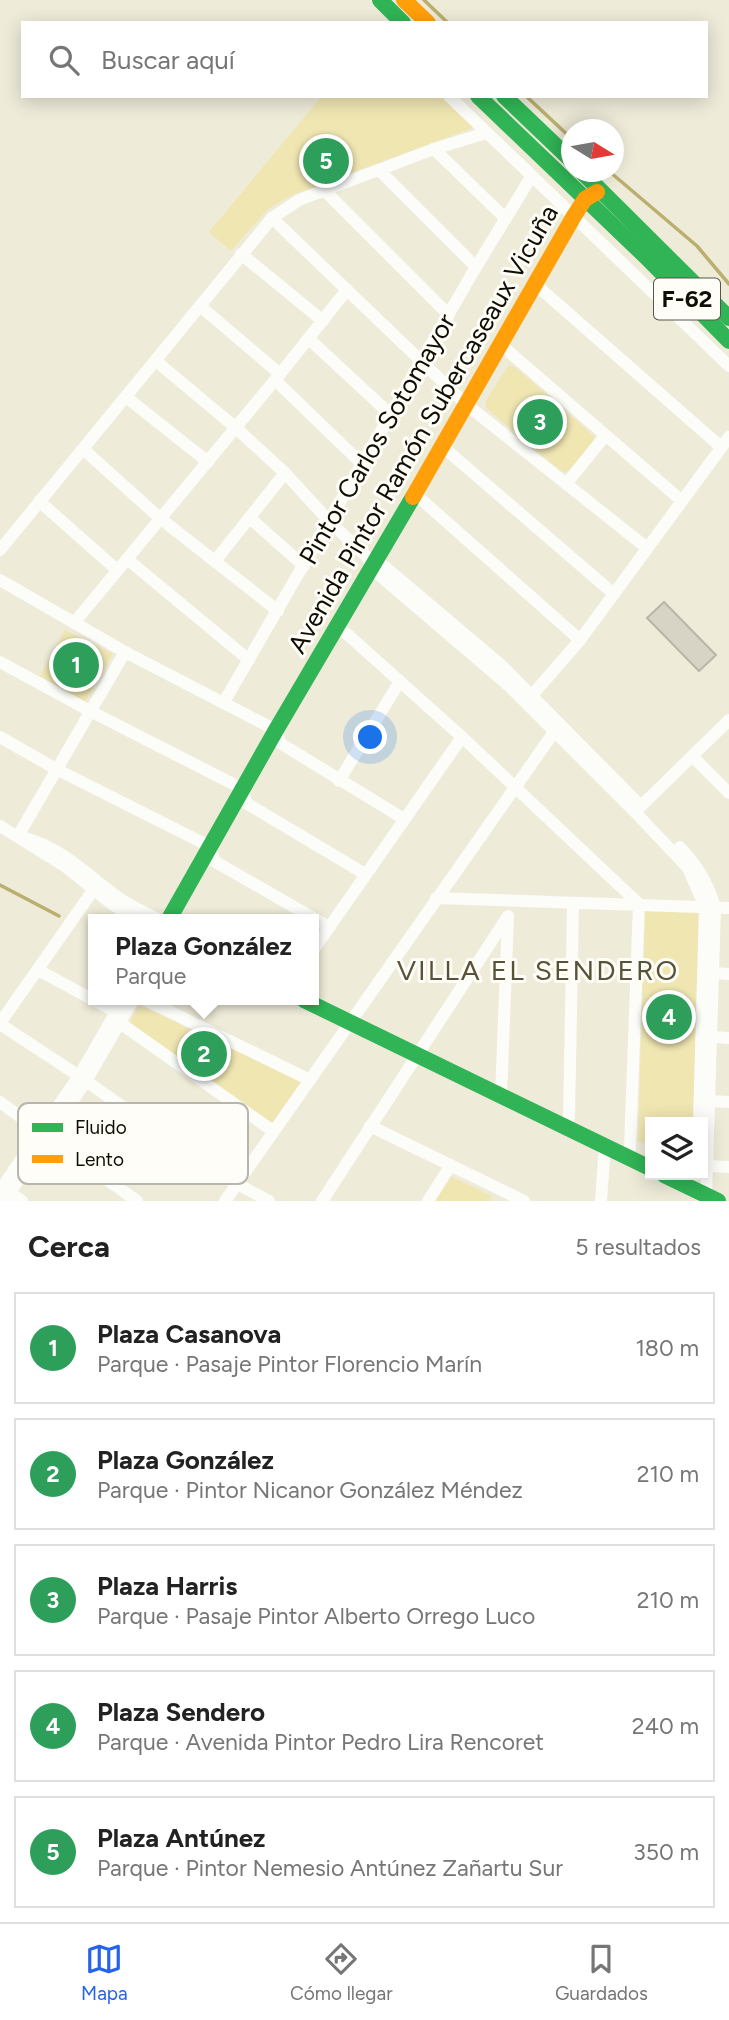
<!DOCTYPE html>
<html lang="es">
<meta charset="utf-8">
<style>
body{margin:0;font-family:Figtree,sans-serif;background:#f2f2f2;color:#222}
.controls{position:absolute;right:21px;bottom:21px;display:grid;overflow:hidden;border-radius:0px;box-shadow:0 4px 18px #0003}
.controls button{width:63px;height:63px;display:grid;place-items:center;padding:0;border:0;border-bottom:2px solid #e0e0e0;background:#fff;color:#222;font:35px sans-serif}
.compass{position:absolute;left:561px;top:119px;width:63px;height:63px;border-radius:50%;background:#fff;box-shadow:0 4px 18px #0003;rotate:101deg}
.you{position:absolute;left:371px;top:738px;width:24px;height:24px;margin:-18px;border:5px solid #fff;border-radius:50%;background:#1a73e8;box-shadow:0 0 0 10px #1a73e833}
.badge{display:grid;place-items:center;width:46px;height:46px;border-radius:50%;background:#2563eb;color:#fff;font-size:23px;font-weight:700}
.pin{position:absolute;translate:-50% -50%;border:4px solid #fff;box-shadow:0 2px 7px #0006}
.popup{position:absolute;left:88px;top:914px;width:231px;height:91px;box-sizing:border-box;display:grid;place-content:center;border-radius:0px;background:#fff;filter:drop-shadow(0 2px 5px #0005);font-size:23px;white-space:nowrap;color:#767676}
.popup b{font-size:26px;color:#222}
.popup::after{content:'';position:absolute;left:50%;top:100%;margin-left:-14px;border:14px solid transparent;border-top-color:#fff}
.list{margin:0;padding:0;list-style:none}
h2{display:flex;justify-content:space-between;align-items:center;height:91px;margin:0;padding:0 28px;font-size:30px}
h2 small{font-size:23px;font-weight:400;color:#767676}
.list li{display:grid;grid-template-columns:46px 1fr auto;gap:21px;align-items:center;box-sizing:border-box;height:112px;margin:0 14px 14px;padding:0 14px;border:2px solid #e0e0e0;border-radius:0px}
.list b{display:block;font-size:26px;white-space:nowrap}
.list p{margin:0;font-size:23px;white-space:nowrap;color:#767676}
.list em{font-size:23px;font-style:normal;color:#767676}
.icon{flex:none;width:38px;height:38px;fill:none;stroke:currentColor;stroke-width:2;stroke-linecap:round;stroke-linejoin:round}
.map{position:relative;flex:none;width:729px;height:1201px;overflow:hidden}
.search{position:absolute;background:#fff;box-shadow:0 4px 18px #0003;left:21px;right:21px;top:21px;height:77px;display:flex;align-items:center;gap:18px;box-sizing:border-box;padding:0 24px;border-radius:0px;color:#767676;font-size:26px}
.sheet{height:721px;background:#fff}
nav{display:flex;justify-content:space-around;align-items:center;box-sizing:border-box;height:98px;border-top:2px solid #e0e0e0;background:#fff;font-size:19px;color:#767676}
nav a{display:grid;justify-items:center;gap:4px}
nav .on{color:#2563eb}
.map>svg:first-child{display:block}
</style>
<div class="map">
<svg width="729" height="1201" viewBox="0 0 729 1201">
<rect width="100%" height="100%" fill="#eeebd9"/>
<g fill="#efe6b2">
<polygon points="322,96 442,96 475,127 292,195 268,209 231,251 209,232"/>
<polygon points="509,365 515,367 594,436 594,442 569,471 564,472 554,465 486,408 486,401"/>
<polygon points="65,630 113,654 85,702 40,676"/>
<polygon points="645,911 699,913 693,1122 650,1122 650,1147 638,1141"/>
<polygon points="139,1005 301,1082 270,1126 128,1025"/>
<polygon points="450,1176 492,1196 490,1201 434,1201"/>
</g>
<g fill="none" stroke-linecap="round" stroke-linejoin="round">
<g stroke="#baaf6e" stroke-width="3.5">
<polyline points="424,0 448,23"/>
<polyline points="526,96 572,139"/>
<polyline points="610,172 697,246 729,284"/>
<polyline points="0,885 59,916"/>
</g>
</g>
<polygon fill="#d7d4c6" stroke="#b9b6a9" stroke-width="2" points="664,602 716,655 699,671 647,618"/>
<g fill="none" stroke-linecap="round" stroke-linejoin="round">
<g stroke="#fcfcf9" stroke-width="12">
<polyline points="449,96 729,366"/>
<polyline points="434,149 505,218"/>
<polyline points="379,170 476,267"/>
<polyline points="324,190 449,315"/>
<polyline points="272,218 467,405 647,548"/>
<polyline points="241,254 323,321"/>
<polyline points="535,284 721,447"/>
<polyline points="200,306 280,374"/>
<polyline points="309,339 391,415"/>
<polyline points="500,344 682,501"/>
<polyline points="156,361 235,427 285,473 328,520 368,558 372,569 379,575 509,686 635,812 688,868 705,907 699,1122"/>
<polyline points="275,380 362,464"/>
<polyline points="126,397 208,462"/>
<polyline points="443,447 614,594"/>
<polyline points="83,449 161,519 278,611"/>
<polyline points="566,484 605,436"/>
<polyline points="415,494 580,640"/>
<polyline points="39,501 117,570"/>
<polyline points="251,519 304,566"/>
<polyline points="0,550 272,218 299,200 434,149 486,133"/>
<polyline points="127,559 249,660"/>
<polyline points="372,559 377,560 500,664 639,804"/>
<polyline points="215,561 285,473"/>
<polyline points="0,580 125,652 276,730 280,743 404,819"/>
<polyline points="74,623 280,374 346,291"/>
<polyline points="338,626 462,737 639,904 630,1148"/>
<polyline points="0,662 90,711 243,789 246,803 365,874"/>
<polyline points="527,701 580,640 729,437"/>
<polyline points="224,702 476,267 531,177"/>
<polyline points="0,737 56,769 211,847 214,861 329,927"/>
<polyline points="692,756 729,793"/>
<polyline points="339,781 400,681"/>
<polyline points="637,810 729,720"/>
<polyline points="0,826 66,867 112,904 137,919"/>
<polyline points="18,836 125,652"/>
<path d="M25,838C63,848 88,876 119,898C131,906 145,913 158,919"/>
<path d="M680,847C697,865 709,884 715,908L706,1200"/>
<polyline points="436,898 729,908"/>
<polyline points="314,949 462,737"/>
<polyline points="38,970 116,1012 120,1023 273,1131"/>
<polyline points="713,973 729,974"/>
<polyline points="146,1000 310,1080"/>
<polyline points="0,1023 94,889"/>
<polyline points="0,1024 79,1076 215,1172 269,1201"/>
<polyline points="713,1037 729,1038"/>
<polyline points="501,1095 508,917"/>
<polyline points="709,1101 729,1102"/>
<polyline points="0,1102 41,1132"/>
<polyline points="569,1118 573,903"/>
<polyline points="370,1126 524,1201"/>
<polyline points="48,1138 137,1201"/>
<polyline points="707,1166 729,1167"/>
<polyline points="0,1190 79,1076 123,1000"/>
<polyline points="10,1192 22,1201"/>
<polyline points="4,1201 86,1081 133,1000"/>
<polyline points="225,1201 554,732"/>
<polyline points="322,1201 508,916"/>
<polyline points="428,1201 451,1165"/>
<polyline points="601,1201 605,1146"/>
</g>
<g stroke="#30b455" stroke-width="16">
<polyline points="380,0 403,23"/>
<polyline points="478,96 645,256 729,341"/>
<polyline points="504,96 572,161"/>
<polyline points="582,172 729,318"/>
<polyline points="169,919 276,730 413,497"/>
<polyline points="304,1000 650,1168"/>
<polyline points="664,1175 718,1201"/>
</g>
<g stroke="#ff9f0a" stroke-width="16">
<polyline points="404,0 428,23"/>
<polyline points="413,497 574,216 585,199 597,192"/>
</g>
</g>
<g text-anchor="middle" stroke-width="6" stroke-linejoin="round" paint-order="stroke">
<rect fill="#fefdf7" stroke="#57564d" stroke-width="2" x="654" y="278.5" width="66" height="41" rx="5"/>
<g font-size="24" font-weight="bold" fill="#100e04">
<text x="687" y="307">F-62</text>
</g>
<g font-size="26" fill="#100e04" stroke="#fefdf7">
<text transform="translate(423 429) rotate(-60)" y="9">Avenida Pintor Ramón Subercaseaux Vicuña</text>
<text transform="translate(377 439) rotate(-60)" y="9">Pintor Carlos Sotomayor</text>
</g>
<g font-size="28" letter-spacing="2" fill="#585336" stroke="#fefdf7">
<text x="538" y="980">VILLA EL SENDERO</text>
</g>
</g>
<rect x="18" y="1103" width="230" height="81" rx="10" fill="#fefdf7" stroke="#b7b5ae" stroke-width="2"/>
<rect x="32" y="1123" width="31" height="9" fill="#30b455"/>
<rect x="32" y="1155" width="31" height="8" fill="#ff9f0a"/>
<g font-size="19" fill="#100e04">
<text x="75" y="1134">Fluido</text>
<text x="75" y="1166">Lento</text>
</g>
</svg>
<div class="controls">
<button><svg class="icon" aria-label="layers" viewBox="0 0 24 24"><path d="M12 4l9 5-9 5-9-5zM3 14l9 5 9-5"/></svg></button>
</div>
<svg class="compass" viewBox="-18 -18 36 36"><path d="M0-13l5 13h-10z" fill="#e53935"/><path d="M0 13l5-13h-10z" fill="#767676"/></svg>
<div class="you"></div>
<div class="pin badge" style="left:76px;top:665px;background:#2e9e5b">1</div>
<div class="pin badge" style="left:204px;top:1054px;background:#2e9e5b">2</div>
<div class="popup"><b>Plaza González</b>Parque</div>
<div class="pin badge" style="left:540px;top:422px;background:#2e9e5b">3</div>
<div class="pin badge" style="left:669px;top:1017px;background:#2e9e5b">4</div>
<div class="pin badge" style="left:326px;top:161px;background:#2e9e5b">5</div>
<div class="search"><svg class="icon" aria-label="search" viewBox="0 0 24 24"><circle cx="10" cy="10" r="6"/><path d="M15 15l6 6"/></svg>Buscar aquí</div>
</div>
<section class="sheet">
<h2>Cerca<small>5 resultados</small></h2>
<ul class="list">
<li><span class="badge" style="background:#2e9e5b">1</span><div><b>Plaza Casanova</b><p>Parque · Pasaje Pintor Florencio Marín</p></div><em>180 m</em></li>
<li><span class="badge" style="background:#2e9e5b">2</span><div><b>Plaza González</b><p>Parque · Pintor Nicanor González Méndez</p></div><em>210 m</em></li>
<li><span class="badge" style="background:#2e9e5b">3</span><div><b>Plaza Harris</b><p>Parque · Pasaje Pintor Alberto Orrego Luco</p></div><em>210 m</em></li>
<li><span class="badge" style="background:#2e9e5b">4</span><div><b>Plaza Sendero</b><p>Parque · Avenida Pintor Pedro Lira Rencoret</p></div><em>240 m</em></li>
<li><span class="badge" style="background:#2e9e5b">5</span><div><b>Plaza Antúnez</b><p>Parque · Pintor Nemesio Antúnez Zañartu Sur</p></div><em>350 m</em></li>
</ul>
</section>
<nav>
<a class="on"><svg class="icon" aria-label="map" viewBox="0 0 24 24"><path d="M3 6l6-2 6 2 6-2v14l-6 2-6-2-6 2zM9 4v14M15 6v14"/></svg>Mapa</a>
<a><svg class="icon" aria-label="directions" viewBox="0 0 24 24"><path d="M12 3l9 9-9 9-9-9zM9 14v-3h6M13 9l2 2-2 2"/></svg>Cómo llegar</a>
<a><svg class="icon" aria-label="saved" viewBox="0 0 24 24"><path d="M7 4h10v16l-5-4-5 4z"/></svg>Guardados</a>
</nav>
